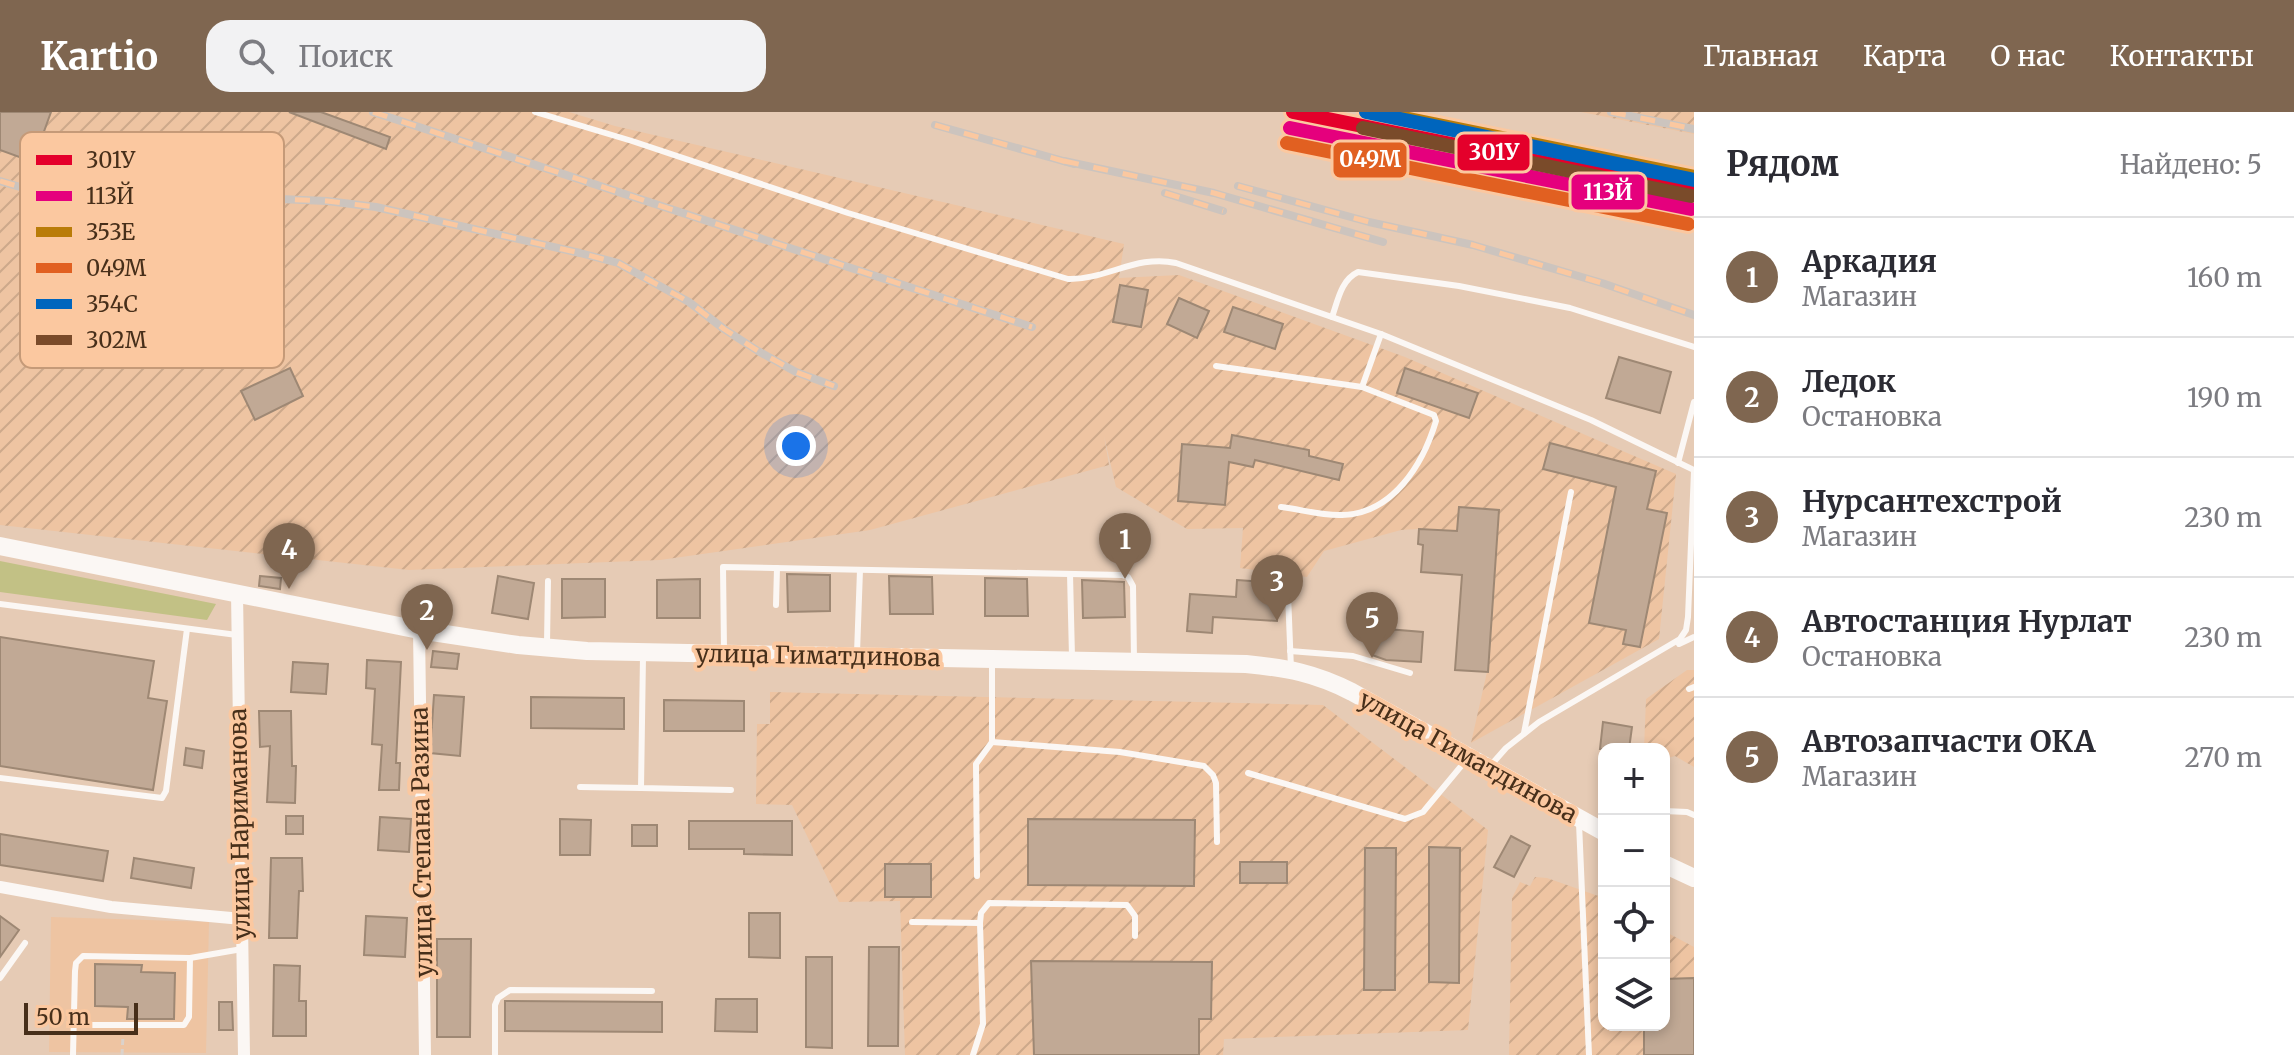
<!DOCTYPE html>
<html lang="ru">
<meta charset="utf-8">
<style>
body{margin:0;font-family:Merriweather,serif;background:#f2f2f3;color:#2b2b33}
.controls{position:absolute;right:24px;bottom:24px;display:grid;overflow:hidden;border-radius:16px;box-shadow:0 4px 12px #0003}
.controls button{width:72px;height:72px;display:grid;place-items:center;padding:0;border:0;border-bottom:2px solid #e1e1e2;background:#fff;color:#2b2b33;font:40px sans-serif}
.scale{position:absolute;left:24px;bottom:20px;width:114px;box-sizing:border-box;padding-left:8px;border:4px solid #472f1a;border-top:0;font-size:22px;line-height:28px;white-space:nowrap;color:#472f1a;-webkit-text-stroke:6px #fbc8a0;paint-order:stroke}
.you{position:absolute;left:796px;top:334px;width:28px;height:28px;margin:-20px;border:6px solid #fff;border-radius:50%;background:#1a73e8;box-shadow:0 0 0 12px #1a73e833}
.badge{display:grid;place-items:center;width:52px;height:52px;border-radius:50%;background:#7f6650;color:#fff;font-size:26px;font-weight:700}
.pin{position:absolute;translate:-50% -66px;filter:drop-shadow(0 2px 4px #0008)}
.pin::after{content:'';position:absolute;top:42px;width:28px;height:24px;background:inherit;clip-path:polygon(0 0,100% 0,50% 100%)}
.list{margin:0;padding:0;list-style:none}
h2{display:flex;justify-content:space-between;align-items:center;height:104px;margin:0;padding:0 32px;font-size:34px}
h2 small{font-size:26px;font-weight:400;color:#7c7c81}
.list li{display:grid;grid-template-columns:52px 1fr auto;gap:24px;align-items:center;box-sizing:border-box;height:120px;padding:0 32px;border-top:2px solid #e1e1e2}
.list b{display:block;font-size:30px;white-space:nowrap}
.list p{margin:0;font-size:26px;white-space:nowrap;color:#7c7c81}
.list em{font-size:26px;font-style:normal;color:#7c7c81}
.icon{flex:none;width:44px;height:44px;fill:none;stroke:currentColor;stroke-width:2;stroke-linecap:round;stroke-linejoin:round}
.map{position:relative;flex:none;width:1694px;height:943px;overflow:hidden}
header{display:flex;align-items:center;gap:48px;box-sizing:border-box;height:112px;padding:0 40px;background:#7f6650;color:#fff}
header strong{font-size:38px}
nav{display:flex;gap:44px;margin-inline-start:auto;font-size:28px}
.search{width:560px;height:72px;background:#f2f2f3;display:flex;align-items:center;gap:20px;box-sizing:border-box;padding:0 28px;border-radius:24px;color:#7c7c81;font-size:30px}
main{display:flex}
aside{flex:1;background:#fff}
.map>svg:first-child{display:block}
</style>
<header>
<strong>Kartio</strong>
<div class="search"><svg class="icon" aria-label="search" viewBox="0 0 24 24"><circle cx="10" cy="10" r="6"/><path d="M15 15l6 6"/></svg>Поиск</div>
<nav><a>Главная</a><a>Карта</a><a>О нас</a><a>Контакты</a></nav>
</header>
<main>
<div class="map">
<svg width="1694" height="943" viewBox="0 0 1694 943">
<defs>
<pattern id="industrial-furrows" width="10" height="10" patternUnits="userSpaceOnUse" patternTransform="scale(2)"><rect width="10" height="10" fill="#eec4a2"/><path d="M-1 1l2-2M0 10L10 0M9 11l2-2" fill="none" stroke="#cda98b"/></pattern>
</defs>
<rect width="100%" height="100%" fill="#e6cbb5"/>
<polygon fill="#eec4a2" points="51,805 209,810 206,941 49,940"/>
<g fill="url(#industrial-furrows)">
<polygon points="0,0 569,0 615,14 1124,132 1119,166 1179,163 1405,245 1676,362 1659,527 1471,631 1487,560 1455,558 1462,463 1421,460 1423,433 1418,432 1419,417 1401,418 1324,439 1307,465 1240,456 1243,416 1187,417 1116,375 1104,324 1109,353 870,418 660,448 409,458 0,413"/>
<polygon points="1581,0 1694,0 1694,22"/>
<polygon points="1687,558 1694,558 1694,655 1675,644 1664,647 1664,637 1644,637 1646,587"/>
<polygon points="770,580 1323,593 1488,718 1468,918 1224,927 1223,943 905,943 900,789 839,790 792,693 756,692 757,612 770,612"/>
<polygon points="1535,765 1547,766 1604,786 1604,913 1664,913 1664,819 1694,835 1694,943 1509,943 1512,786 1520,770 1530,774"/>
</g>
<polygon fill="#c2c185" points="0,449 216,492 207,508 0,480"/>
<g fill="#c1a995" stroke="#9e8874" stroke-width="2">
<polygon points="0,0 51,0 33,50 0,38"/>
<polygon points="289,0 321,0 390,25 386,37"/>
<polygon points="1120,173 1148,178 1141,215 1113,210"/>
<polygon points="1179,186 1209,199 1197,226 1167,212"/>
<polygon points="1233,195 1283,212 1275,237 1224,220"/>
<polygon points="1619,245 1671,260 1660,301 1606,286"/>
<polygon points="290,256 303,284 255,308 241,279"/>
<polygon points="1405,256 1478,281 1469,306 1397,281"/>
<polygon points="1232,323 1309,338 1309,344 1343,352 1339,368 1255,348 1253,355 1229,350 1225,393 1178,389 1182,332 1230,336"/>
<polygon points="1550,331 1656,359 1647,397 1667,401 1640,535 1623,532 1626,518 1589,511 1616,375 1543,357"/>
<polygon points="1459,395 1499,398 1488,560 1455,558 1462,463 1421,460 1423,433 1418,432 1419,417 1457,419"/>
<polygon points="787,462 830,463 830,499 788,500"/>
<polygon points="260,464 281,466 280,477 259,474"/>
<polygon points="498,464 534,471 528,507 492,501"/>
<polygon points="889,464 932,465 933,502 890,502"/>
<polygon points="985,466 1027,467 1028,504 985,504"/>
<polygon points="562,467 605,467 605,505 562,506"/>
<polygon points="700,467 700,506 657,506 657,468"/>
<polygon points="1082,468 1124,470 1125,505 1083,506"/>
<polygon points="1237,468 1280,471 1277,509 1213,505 1212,521 1187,519 1190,482 1236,485"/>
<polygon points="1374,516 1423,520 1421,550 1386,548 1372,543"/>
<polygon points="0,525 154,549 148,586 167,589 153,678 0,654"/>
<polygon points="433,539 459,542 457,557 431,555"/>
<polygon points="367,548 401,550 396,651 400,651 399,678 379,678 382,633 372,632 375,577 366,576"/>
<polygon points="293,550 328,552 326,582 291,580"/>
<polygon points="434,583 464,585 460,644 430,641"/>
<polygon points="531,585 624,586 624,617 531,616"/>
<polygon points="664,588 744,589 744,619 664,619"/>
<polygon points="259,599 291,599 292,654 296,654 295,691 267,690 270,634 260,635"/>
<polygon points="1603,610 1632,615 1629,637 1600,637"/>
<polygon points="186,636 204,639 202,656 184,653"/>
<rect x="286" y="704" width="17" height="18"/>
<polygon points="380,705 411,707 409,740 378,738"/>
<polygon points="560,707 591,708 590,743 560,743"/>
<polygon points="1028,707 1195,708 1194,774 1028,773"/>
<polygon points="689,709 792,709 792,743 744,742 744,737 689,737"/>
<rect x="632" y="713" width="25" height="21"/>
<polygon points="0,722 108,739 103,769 0,753"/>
<polygon points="1511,724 1530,734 1514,765 1494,755"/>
<polygon points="1429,735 1460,736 1459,871 1429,870"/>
<polygon points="1365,736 1396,736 1395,878 1364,878"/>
<polygon points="134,746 194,756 191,776 131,766"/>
<polygon points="271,746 302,746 303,779 299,779 297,826 269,826"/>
<rect x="1240" y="750" width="47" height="21"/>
<rect x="885" y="752" width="46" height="33"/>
<polygon points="749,801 780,801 780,846 749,845"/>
<polygon points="0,804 19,818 0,845"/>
<polygon points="366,804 407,806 405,845 364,843"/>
<polygon points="437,827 471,827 470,925 437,925"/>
<polygon points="869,835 899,835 898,934 868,934"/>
<polygon points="806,845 832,845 832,936 806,935"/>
<polygon points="1031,849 1212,850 1211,907 1199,907 1199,943 1034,943"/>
<polygon points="95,852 142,853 141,860 175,861 174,907 127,907 128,895 95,894"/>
<polygon points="274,853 300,854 299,889 306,889 306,924 273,924"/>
<polygon points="1694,866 1694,943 1644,943 1644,913 1664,913 1664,867"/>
<polygon points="716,887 757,887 757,920 715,919"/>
<polygon points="505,889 662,890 662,920 505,919"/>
<polygon points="219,890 232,890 233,918 219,918"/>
</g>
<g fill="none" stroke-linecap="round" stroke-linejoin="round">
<polyline stroke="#dbd2cb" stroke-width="3" stroke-dasharray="6 4" stroke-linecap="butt" points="122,943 123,923"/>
<g stroke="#fbf7f4" stroke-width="6">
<path d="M535,0L632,29L848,101L1068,167C1106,168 1137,142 1176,151L1381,222L1591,308L1694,358"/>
<path d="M1332,205C1338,188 1341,168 1358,160L1459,174L1570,196L1694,235"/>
<path d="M1216,254L1362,275L1434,303L1436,309C1423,352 1393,402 1342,403C1322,404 1300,397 1281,395"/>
<polyline points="1362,275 1381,222"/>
<polyline points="1678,351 1694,290"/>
<polyline points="1070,462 1072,545"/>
<polyline points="1288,482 1291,557"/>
<polyline points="0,492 237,523"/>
<polyline points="776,493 777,456"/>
<polyline points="547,531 548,469"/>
<polyline points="1679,532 1694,525"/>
<polyline points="724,538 723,455 1122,463 1128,465 1133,474 1134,548"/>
<polyline points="1290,539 1353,544 1410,561"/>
<polyline points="857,541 860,458"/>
<polyline points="643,544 641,676 731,678"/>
<polyline points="1689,577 1694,575"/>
<polyline points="1524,621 1571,380"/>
<polyline points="992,630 1120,640 1204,654 1213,663 1216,671 1217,730"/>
<polyline points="1491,653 1506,636 1539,610 1680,527 1686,518 1688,505 1694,359"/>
<polyline points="1248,661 1405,707 1423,700 1467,647"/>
<polyline points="0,666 162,686 166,679 187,517"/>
<polyline points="580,675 641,676"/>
<polyline points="1664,699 1687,700 1694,703"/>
<polyline points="1579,711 1589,943"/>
<polyline points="977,764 976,652 992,630 992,551"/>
<polyline points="912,810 980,811"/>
<polyline points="190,846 242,837"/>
<polyline points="0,866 25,831"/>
<polyline points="73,943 75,859 76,851 83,844 190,846 189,905 184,913 74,913"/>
<polyline points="495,943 495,893 498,886 510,878 652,879"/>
<polyline points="973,943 983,912 980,811 981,801 989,791 1127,793 1135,804 1135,824"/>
</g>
<g stroke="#fbf7f4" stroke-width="12">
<polyline points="237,481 244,943"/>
<polyline points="419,518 425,943"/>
<polyline points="0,775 111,795 242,807"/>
</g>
<g stroke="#fbf7f4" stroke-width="18">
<path d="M0,434L419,518L518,533L587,539L1246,552C1287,556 1315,561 1352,580L1604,720"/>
<polyline points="1664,752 1694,766"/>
</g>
<defs>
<g id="rail">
<polyline points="373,0 1032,215"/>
<polyline points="1611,0 1694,17"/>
<polyline points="935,13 1074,52"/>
<polyline points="1064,49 1214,81 1383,130"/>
<polyline points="1521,59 1686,79"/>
<polyline points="0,69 95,97 143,101 189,99 279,87 327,89 376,95 580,141 618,151 689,190 724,217 758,239 796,260 834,274"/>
<polyline points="1238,74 1369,110 1473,133 1602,171 1694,203"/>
<polyline points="1165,81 1223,99"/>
<polyline points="1688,108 1694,109"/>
</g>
</defs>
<use href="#rail" stroke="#ccc4be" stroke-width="8"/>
<use href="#rail" stroke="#fbc8a0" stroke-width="5" stroke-dasharray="15" stroke-linecap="butt"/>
<defs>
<polyline id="rail-1" points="1293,0 1694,81"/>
<polyline id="rail-2" points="1290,16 1691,97"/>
<polyline id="rail-3" points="1374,0 1694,65"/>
<polyline id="rail-4" points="1287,31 1688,112"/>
<polyline id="rail-5" points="1366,0 1694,68"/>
<polyline id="rail-6" points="1363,16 1691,84"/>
</defs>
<use href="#rail-1" stroke="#fbc8a0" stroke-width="20"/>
<use href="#rail-2" stroke="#fbc8a0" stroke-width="20"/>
<use href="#rail-3" stroke="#fbc8a0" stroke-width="20"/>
<use href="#rail-4" stroke="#fbc8a0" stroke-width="20"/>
<use href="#rail-5" stroke="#fbc8a0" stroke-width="20"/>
<use href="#rail-6" stroke="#fbc8a0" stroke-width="20"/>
<use href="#rail-1" stroke="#e4002b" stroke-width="14"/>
<use href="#rail-2" stroke="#e5007d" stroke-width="14"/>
<use href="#rail-3" stroke="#b97c09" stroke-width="14"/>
<use href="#rail-4" stroke="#e16021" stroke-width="14"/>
<use href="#rail-5" stroke="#0065bd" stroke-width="14"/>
<use href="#rail-6" stroke="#7a4b2a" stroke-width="14"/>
</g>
<g text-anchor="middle" stroke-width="8" stroke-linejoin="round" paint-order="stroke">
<g font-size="24" fill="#472f1a" stroke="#fbc8a0">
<text transform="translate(818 544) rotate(1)" y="8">улица Гиматдинова</text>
<text transform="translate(1468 645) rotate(29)" y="8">улица Гиматдинова</text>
<text transform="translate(240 712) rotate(-91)" y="8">улица Нариманова</text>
<text transform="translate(422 730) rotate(-91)" y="8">улица Степана Разина</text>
</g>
</g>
<rect x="20" y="20" width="264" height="236" rx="12" fill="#fbc8a0" stroke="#c59a78" stroke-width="2"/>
<rect x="36" y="43" width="36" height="10" fill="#e4002b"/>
<rect x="36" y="79" width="36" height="10" fill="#e5007d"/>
<rect x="36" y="115" width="36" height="10" fill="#b97c09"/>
<rect x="36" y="151" width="36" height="10" fill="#e16021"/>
<rect x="36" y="187" width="36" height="10" fill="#0065bd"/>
<rect x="36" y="223" width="36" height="10" fill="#7a4b2a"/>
<g font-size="22" fill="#472f1a">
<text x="86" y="56">301У</text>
<text x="86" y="92">113Й</text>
<text x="86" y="128">353Е</text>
<text x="86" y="164">049М</text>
<text x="86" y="200">354С</text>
<text x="86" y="236">302М</text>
</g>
<g stroke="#fbc8a0" stroke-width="3">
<rect x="1456" y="21" width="75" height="39" rx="8" fill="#e4002b"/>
<rect x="1332" y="29" width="76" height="38" rx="8" fill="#e16021"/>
<rect x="1570" y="61" width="76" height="38" rx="8" fill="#e5007d"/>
</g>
<g font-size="22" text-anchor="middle" font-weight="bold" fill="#fff">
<text x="1494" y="48">301У</text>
<text x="1370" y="55">049М</text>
<text x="1608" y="88">113Й</text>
</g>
</svg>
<div class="controls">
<button>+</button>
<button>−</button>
<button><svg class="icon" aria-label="locate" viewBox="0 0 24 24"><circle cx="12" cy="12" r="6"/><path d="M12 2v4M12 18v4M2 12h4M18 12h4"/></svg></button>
<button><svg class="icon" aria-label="layers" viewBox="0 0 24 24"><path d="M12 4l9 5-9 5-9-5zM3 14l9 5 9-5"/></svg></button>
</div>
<div class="scale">50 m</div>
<div class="you"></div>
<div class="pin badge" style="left:1125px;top:467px">1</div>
<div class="pin badge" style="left:427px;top:538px">2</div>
<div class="pin badge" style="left:1277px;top:509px">3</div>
<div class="pin badge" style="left:289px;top:477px">4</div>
<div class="pin badge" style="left:1372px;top:546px">5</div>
</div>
<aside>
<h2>Рядом<small>Найдено: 5</small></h2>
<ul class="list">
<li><span class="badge">1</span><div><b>Аркадия</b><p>Магазин</p></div><em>160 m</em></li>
<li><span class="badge">2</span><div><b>Ледок</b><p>Остановка</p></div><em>190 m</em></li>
<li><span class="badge">3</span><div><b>Нурсантехстрой</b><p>Магазин</p></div><em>230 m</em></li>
<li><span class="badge">4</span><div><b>Автостанция Нурлат</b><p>Остановка</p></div><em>230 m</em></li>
<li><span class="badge">5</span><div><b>Автозапчасти ОКА</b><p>Магазин</p></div><em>270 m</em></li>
</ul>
</aside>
</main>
